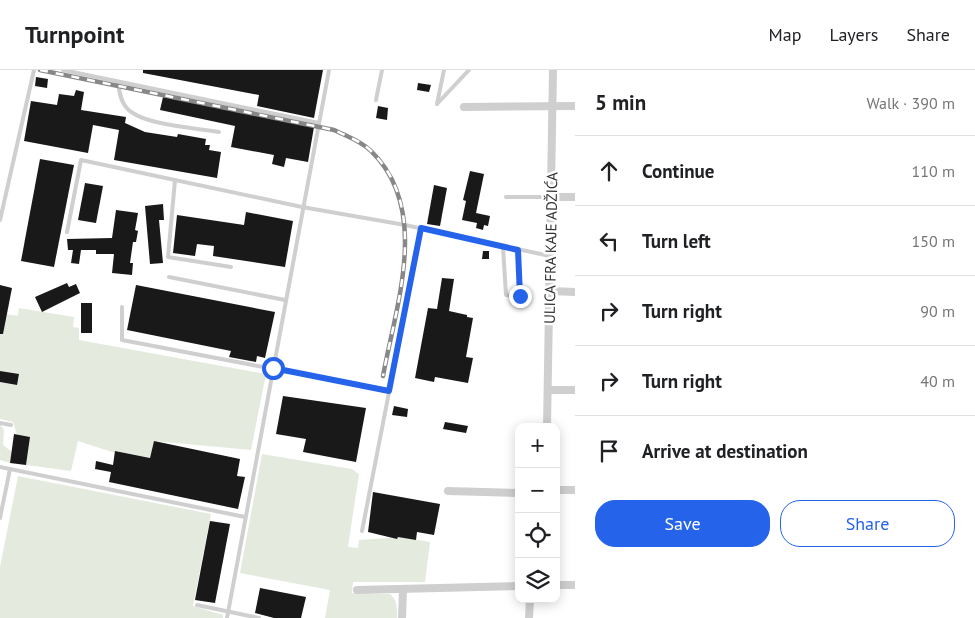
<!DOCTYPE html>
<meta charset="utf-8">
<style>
body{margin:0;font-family:"PT Sans",sans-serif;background:#f6f6f6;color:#202124}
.controls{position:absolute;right:15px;bottom:15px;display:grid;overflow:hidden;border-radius:10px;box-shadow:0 2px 12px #0003}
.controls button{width:45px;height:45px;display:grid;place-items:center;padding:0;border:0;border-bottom:1px solid #e0e0e0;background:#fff;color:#202124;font:25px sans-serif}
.stop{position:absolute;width:15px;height:15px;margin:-11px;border:4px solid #2563eb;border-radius:50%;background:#fff}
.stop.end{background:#2563eb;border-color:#fff;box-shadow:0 1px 5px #0008}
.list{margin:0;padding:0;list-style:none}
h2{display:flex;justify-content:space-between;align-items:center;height:65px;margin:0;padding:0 20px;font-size:21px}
h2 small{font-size:16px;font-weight:400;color:#757577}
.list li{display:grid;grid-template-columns:32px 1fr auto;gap:15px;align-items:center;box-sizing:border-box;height:70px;padding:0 20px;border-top:1px solid #e0e0e0}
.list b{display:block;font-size:19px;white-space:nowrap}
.list em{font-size:16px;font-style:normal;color:#757577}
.actions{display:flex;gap:10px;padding:15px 20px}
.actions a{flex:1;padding:11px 0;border:1px solid #2563eb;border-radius:20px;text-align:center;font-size:18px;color:#2563eb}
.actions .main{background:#2563eb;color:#fff}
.icon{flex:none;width:28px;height:28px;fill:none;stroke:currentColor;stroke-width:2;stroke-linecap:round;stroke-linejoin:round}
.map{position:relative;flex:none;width:575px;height:548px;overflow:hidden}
header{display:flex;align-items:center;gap:30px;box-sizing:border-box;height:70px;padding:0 25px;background:#fff;border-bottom:1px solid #e0e0e0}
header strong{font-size:24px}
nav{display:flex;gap:28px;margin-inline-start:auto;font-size:18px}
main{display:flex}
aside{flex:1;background:#fff}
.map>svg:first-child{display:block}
</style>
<header>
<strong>Turnpoint</strong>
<nav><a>Map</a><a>Layers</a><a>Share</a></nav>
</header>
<main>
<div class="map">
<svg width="575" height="548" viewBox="0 0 575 548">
<rect width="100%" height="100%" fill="#fff"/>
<g fill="#e4ebde">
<polygon points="19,238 74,247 73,257 79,258 79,270 266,304 251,380 154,371 150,388 116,381 115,383 78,371 71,401 26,395 30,367 17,365 13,352 0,349 0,312 16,315 19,304 0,301 0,250 6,244 18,246"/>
<polygon points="0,354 4,360 3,375 12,382 10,393 0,390"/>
<path d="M262,384L352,399L359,404L348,477L358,478L359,470L401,467L430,472L425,512H353L352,523L390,524C398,530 397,539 397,548H325L330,520L240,503Z"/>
<polygon points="18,406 211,444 193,536 223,545 223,548 0,548 0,497"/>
</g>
<g fill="#191919">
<polygon points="143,0 323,0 314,48 257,36 259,25 143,3"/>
<polygon points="36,7 48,9 47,18 35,16"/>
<polygon points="418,13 431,15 429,22 417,20"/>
<polygon points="76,20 84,22 81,40 126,47 125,53 145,62 177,67 178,64 206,69 205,75 210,75 209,80 221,82 217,108 114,90 119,60 93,55 88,83 24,71 31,31 57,35 59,24 74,26"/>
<polygon points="163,27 312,55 314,57 308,92 286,88 284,97 272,94 274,85 231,77 235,56 160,40"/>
<polygon points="378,36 388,38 387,50 376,48"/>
<polygon points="40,89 74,95 54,197 21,191"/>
<polygon points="470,101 484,104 476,143 490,146 488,156 484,155 483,160 476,158 477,153 462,150 466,131 463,130"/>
<polygon points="85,113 103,116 96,153 78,150"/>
<polygon points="434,115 447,118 440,156 427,154"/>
<polygon points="163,134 164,150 159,150 163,193 150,194 145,136"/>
<polygon points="116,140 138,143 135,160 138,161 136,172 133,172 130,193 133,193 132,205 112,203 114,184 96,184 96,180 81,180 79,194 71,193 73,180 68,180 67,169 112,168"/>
<polygon points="246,142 293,151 285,197 213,186 214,176 197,174 195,186 173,183 177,145 244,155"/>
<polygon points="483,181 489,181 489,189 482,189"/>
<polygon points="442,208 454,209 449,241 467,245 467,247 473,248 466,287 473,288 468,313 435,307 434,312 415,308 428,238 437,239"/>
<polygon points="67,213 69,217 76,214 80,223 42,242 35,227"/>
<polygon points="0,215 12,218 3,264 0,264"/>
<polygon points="136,215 275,242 265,288 257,286 256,292 229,287 231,281 127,260"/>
<rect x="81" y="233" width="11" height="30"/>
<polygon points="0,301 19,304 17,315 0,312"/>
<polygon points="283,326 366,338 356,392 303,382 306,369 276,364"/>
<polygon points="394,336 408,339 407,347 392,345"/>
<polygon points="445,352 468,356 466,363 443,359"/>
<polygon points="14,364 30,367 26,395 10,393"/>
<polygon points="154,371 240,389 237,406 245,407 238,439 109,412 111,402 95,399 96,391 113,395 115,381 150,388"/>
<polygon points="373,422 440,434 434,465 417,462 416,470 398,467 397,469 368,462"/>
<polygon points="210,451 230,454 215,533 195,530"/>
<polygon points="260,518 306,527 301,548 274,548 255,543"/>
</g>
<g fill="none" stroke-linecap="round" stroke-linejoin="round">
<g stroke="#cfcfcf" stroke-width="4">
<polyline points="63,0 319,53"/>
<path d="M118,12C119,20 120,30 126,37C139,55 197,58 219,62"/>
<polyline points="376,30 382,0"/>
<polyline points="437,34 469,0"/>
<polyline points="437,34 444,0"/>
<polyline points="175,110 168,187 231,197"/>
<polyline points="506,127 551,127"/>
<polyline points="0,150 34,0"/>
<polyline points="67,162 81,90 302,137 405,155 550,186"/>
<polyline points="503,177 506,225 520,226 518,180"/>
<polyline points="169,207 285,230"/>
<polyline points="122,237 122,270 389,321"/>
<polyline points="0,353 11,355"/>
<polyline points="0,397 245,447"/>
<polyline points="0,448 10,399"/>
<polyline points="362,461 421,158"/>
<polyline points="197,535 259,548"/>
<polyline points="227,548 329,0"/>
</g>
<g stroke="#cfcfcf" stroke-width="8">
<polyline points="464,37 575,36"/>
<polyline points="551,127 575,127"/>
<polyline points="550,221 575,222"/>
<polyline points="548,320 575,320"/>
<polyline points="547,357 553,0"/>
<polyline points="556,420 575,420"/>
<polyline points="448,421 519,423"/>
<polyline points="556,515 575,515"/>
<polyline points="357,520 519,516"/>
<polyline points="402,548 403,520"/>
<polyline points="529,548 530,529"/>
</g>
<defs>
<path id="rail" d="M40,0L334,60C346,66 361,71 371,81C431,139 396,235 383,306"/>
</defs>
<use href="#rail" stroke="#878787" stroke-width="4.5"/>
<use href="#rail" stroke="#fff" stroke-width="2.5" stroke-dasharray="8" stroke-linecap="butt"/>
</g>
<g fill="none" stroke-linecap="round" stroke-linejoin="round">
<polyline stroke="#2563eb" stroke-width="6" points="273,298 389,321 421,158 518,180 520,226"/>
</g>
<g text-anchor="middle" stroke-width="5" stroke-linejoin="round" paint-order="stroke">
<g font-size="15" fill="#323232" stroke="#fff">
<text transform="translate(551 178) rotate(-89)" y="5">ULICA FRA KAJE ADŽIĆA</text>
</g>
</g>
</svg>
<div class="controls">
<button>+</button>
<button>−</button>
<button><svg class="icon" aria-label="locate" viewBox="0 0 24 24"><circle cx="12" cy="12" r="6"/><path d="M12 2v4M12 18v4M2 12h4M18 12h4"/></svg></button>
<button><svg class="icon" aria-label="layers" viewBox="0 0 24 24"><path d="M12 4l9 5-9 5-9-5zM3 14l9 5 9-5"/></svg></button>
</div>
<div class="stop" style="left:273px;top:298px"></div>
<div class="stop end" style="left:520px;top:226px"></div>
</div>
<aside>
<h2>5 min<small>Walk · 390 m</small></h2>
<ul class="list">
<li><svg class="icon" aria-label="ahead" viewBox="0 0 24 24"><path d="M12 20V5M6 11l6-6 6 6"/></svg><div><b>Continue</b></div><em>110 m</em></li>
<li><svg class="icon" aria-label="left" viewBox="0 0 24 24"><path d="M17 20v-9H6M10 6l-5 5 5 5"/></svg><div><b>Turn left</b></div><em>150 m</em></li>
<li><svg class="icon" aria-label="right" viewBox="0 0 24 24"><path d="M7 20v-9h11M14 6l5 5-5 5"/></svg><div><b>Turn right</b></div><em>90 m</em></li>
<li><svg class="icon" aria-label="right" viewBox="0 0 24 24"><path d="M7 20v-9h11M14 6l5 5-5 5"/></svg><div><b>Turn right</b></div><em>40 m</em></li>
<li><svg class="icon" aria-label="arrive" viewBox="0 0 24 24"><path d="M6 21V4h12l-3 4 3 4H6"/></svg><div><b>Arrive at destination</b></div></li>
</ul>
<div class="actions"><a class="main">Save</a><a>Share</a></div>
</aside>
</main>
